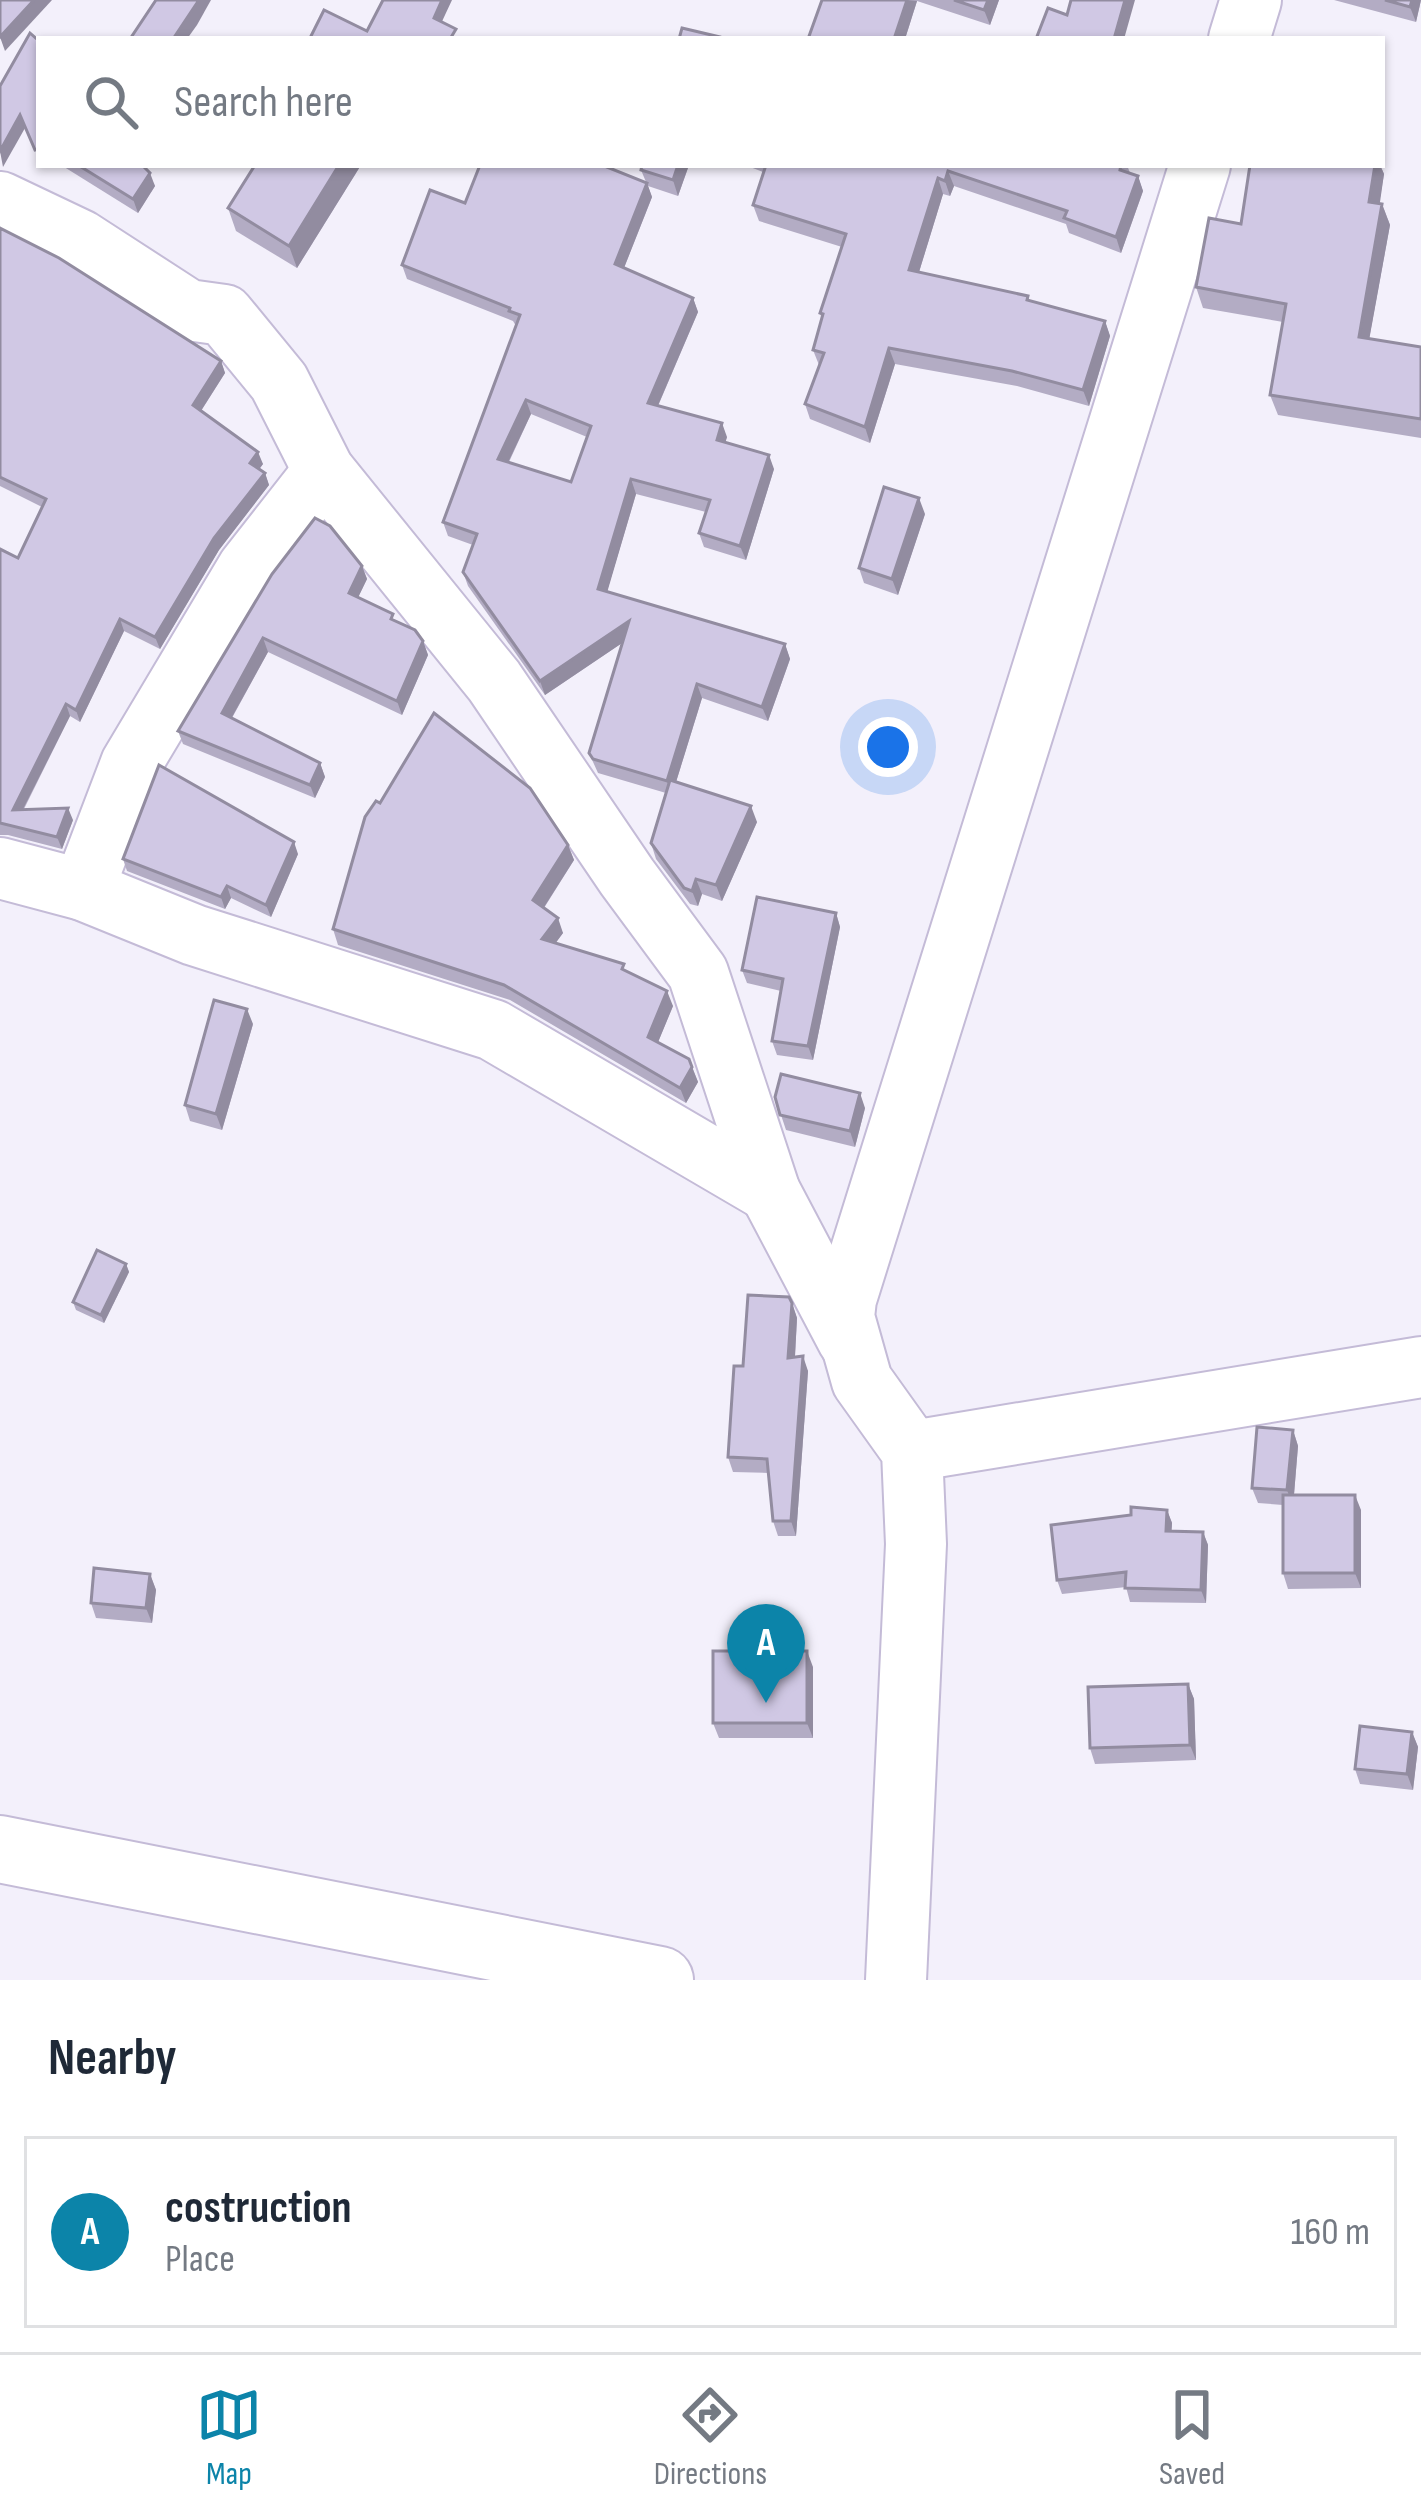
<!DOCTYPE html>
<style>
body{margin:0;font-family:"Sofia Sans Condensed",sans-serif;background:#f2f2f3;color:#1f2937}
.you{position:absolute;left:888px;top:747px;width:42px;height:42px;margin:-30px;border:9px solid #fff;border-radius:50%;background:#1a73e8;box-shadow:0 0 0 18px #1a73e833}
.badge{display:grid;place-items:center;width:78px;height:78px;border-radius:50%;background:#0c84a9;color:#fff;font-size:39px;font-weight:700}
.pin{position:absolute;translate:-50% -99px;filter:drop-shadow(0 3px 6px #0008)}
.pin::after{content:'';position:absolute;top:63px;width:42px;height:36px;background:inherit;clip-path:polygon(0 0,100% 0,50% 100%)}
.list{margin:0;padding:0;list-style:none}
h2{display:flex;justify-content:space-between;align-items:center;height:156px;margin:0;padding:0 48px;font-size:51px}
h2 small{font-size:39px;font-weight:400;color:#747a83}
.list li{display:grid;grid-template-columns:78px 1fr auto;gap:36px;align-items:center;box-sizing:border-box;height:192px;margin:0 24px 24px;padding:0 24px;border:3px solid #e0e1e3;border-radius:0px}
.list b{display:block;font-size:45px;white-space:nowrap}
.list p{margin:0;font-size:39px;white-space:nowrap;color:#747a83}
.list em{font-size:39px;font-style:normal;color:#747a83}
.icon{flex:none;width:66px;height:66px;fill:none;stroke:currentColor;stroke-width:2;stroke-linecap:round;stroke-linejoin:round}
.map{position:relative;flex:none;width:1421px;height:1980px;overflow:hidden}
.search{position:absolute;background:#fff;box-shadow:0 3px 9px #0004;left:36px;right:36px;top:36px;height:132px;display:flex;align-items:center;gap:30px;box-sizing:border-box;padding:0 42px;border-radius:0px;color:#747a83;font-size:45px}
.sheet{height:372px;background:#fff}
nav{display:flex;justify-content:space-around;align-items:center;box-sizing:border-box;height:168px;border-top:3px solid #e0e1e3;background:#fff;font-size:33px;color:#747a83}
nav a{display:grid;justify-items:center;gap:6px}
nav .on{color:#0c84a9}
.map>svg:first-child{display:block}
</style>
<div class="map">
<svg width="1421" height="1980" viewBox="0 0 1421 1980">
<rect width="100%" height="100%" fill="#f3f0fb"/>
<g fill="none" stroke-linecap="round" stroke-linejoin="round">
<defs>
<g id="minor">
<polyline points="1239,39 1251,0"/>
<polyline points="0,202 80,240 188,310 224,315 279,382 324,471 494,681 627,877 698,973 770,1192 848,1340"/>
<polyline points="0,868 83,890 194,935 493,1030 770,1192"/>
<polyline points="83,890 131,764 248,568 324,471"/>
<polyline points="912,1451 1421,1367"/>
<polyline points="896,1980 916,1544 912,1451 862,1381 844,1317 846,1299 1200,165"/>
</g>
<polyline id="major" points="0,1849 660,1980"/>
</defs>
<use href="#minor" stroke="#c4bbd7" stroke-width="64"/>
<use href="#major" stroke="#c4bbd7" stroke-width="70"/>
<use href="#minor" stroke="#fff" stroke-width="60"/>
<use href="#major" stroke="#fff" stroke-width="66"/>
</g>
<g fill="#b3acc4" fill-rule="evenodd">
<polygon points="822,0 999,0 990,25 917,1 905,39 808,39"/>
<polygon points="1334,0 1421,0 1416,22"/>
<polygon points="61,165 142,165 155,186 138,213"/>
<polygon points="255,165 361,165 297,268 236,231 228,208"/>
<path d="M689,165L678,196L648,186L652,197L624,268L693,298L698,312L658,406L727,437L725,442L774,469L746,560L704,547L699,533L706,512L636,494L607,591L785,644L790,659L768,721L702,698L676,782L757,822L722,901L702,894L698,906L690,904L656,859L651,843L666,793L598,773L589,753L622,643L545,695L468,586L463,572L473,545L448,536L443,522L516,326L513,321L407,279L402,265L465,203L646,182L641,170ZM531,414L587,437L571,482L509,462Z"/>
<polygon points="745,165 1127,165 1130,173 1138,176 1143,191 1121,253 1069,233 1066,224 954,186 950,196 943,194 919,272 1028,296 1029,300 1105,321 1110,336 1089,406 1017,386 895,364 870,443 810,419 805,404 819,365 813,350 822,319 820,313 842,247 759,221 753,205 763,172"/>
<polygon points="1250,165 1380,165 1384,174 1379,204 1382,204 1390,225 1369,339 1421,347 1421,438 1278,415 1270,395 1283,322 1203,308 1196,287 1241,224"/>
<polygon points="0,228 221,361 225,373 201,411 263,464 259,469 265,473 269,485 219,550 160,649 124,631 80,722 70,716 24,809 73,820 62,849 8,835 0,835 0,549 18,558 42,507 0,486"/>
<polygon points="925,514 898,595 864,583 859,568"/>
<polygon points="362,566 367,579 358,597 423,641 428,655 402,715 268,652 232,718 320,763 325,777 315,798 183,744 178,731 272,574"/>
<polygon points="380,803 568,845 574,860 544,908 563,933 555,943 626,971 673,1006 658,1042 689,1059 698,1082 686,1103 510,1000 338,945 333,929"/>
<polygon points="298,854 271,917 231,898 225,909 127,871 123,859"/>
<polygon points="836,913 840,927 813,1060 777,1055 772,1041 781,991 747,983 742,970"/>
<polygon points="253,1024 222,1130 190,1121 185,1105"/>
<polygon points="775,1097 865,1108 855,1147 786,1130"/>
<polygon points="126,1264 129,1272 104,1323 76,1310 73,1302"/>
<polygon points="792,1303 797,1318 795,1357 808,1371 796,1536 778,1536 773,1521 769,1473 733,1472 728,1457 743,1366"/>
<polygon points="1293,1430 1298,1446 1294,1495 1361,1510 1361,1588 1288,1589 1283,1573 1283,1505 1258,1503 1252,1488"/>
<polygon points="1167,1510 1172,1523 1171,1531 1203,1532 1208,1545 1206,1603 1130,1602 1126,1587 1062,1594 1057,1580"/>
<polygon points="150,1574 156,1590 152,1623 96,1618 91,1603"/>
<polygon points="813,1667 813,1738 719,1738 713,1723"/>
<polygon points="1188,1684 1194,1699 1196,1760 1095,1764 1090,1748"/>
<polygon points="1412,1732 1418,1747 1413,1790 1360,1784 1355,1769"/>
</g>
<g fill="#928ca0">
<polygon points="34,0 52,0 5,51 0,37"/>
<polygon points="199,0 211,0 197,25 187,39 173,39"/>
<polygon points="442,0 452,0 438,30 434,18"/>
<polygon points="907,0 917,1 905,39 894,39"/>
<polygon points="988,0 999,0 990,25 984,10"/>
<polygon points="1125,0 1135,0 1124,39 1114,39"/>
<polygon points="1412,0 1421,0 1416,22 1410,7"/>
<polygon points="20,115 25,128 3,167 0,151"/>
<polygon points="339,165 361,165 297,268 289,246"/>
<polygon points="678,165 689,165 678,196 673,180"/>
<polygon points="1375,165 1380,165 1384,174 1377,223 1369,202"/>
<polygon points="948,171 954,186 950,196 945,181"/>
<polygon points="150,173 155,186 138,213 133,199"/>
<polygon points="1138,176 1143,191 1121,253 1116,237"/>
<polygon points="938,178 943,194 915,285 909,270"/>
<polygon points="647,183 652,197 620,278 615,264"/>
<polygon points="1382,204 1390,225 1366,357 1359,337"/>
<polygon points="693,298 698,312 653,417 648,403"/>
<polygon points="1105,321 1110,336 1089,406 1083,390"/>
<polygon points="889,348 895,364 870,443 865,427"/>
<polygon points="221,361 225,373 197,417 193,405"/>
<polygon points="526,400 531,414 503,473 498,459"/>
<polygon points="722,423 727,437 722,454 717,440"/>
<polygon points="258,452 263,464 255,475 250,463"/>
<polygon points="769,455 774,469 746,560 740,546"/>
<polygon points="265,473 269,485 219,550 160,649 155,637 214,538"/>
<polygon points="631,479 636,494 604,603 598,589"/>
<polygon points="919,498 925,514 898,595 892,579"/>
<polygon points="362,566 367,579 354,606 349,593"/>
<polygon points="120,619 124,631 80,722 76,710"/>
<polygon points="629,621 634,635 545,695 540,681"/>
<polygon points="263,638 268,652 227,726 222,713"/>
<polygon points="423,641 428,655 402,715 397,701"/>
<polygon points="785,644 790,659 768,721 762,707"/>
<polygon points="697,684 702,698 672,795 667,781"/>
<polygon points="66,704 70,716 17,821 13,810"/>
<polygon points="320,763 325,777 315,798 310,785"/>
<polygon points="751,806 757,822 722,901 716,885"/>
<polygon points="68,808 73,820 62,849 57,837"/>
<polygon points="294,842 298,854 271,917 266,905"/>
<polygon points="568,845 574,860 539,915 533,900"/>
<polygon points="696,879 702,894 698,906 692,891"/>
<polygon points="227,886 231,898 225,909 221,897"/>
<polygon points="836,913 840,927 813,1060 808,1046"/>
<polygon points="558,918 563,933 547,955 542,939"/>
<polygon points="667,991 673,1006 654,1052 648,1037"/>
<polygon points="247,1009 253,1024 222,1130 216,1114"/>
<polygon points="692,1067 698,1082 686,1103 680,1088"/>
<polygon points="860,1093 865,1108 855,1147 850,1131"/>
<polygon points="126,1264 129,1272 104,1323 101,1315"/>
<polygon points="792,1303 797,1318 794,1373 788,1358"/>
<polygon points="803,1356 808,1371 796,1536 791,1521"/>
<polygon points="1293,1430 1298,1446 1293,1506 1287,1490"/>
<polygon points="1355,1495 1361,1510 1361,1588 1355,1573"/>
<polygon points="1167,1510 1172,1523 1171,1544 1166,1531"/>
<polygon points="1203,1532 1208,1545 1206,1603 1201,1590"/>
<polygon points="150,1574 156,1590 152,1623 146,1608"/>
<polygon points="807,1651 813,1667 813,1738 807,1723"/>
<polygon points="1188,1684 1194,1699 1196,1760 1190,1745"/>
<polygon points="1412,1732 1418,1747 1413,1790 1407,1774"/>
</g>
<g fill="#d0c8e4" stroke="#928ca0" stroke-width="3" fill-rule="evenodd">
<polygon points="0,0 34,0 0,37"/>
<polygon points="156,0 199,0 173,39 130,39"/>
<polygon points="383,0 442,0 434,18 456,29 450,39 310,38 324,10 367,31"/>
<polygon points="822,0 907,0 894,39 808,39"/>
<polygon points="954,0 988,0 984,10"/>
<polygon points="1071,0 1125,0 1114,39 1036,39 1048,8 1067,15"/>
<polygon points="1385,0 1412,0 1410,7"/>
<polygon points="682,28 720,37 720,39 679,39"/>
<polygon points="30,33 39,41 39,149 35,150 20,115 0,151 0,86"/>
<polygon points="78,165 142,165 150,173 133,199"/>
<polygon points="255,165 339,165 289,246 228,208"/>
<path d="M480,165H602L647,183L615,264L693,298L648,403L722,423L717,440L769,455L740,546L699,533L710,500L631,479L598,589L785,644L762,707L697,684L667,781L593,759L589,753L629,621L540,681L463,572L477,534L443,522L520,315L509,311L510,308L402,265L430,190L465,203ZM526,400L591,426L571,482L498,459Z"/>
<polygon points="642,165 678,165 673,180 641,170"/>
<polygon points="766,165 1121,165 1120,170 1138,176 1116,237 1064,218 1067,211 948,171 945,181 938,178 909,270 1028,296 1027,300 1105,321 1083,390 1012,371 889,348 865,427 805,404 824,353 813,350 823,314 820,313 846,234 753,205"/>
<polygon points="1250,165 1375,165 1369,202 1382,204 1359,337 1421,347 1421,419 1270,395 1286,304 1196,287 1209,218 1241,224"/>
<polygon points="0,228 59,258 221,361 193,405 258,452 250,463 265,473 214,538 155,637 120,619 76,710 66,704 13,810 68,808 57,837 0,823 0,549 18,558 46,499 0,477"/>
<polygon points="884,487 919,498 892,579 859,568"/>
<polygon points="315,518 330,526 362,566 349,593 393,614 391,619 415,630 423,641 397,701 263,638 222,713 320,763 310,785 178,731 272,574"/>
<polygon points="434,713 530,788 568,845 533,900 558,918 542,939 624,964 622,969 667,991 648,1037 689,1059 692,1067 680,1088 504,985 333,929 365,817 376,801 380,803"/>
<polygon points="159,765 294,842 266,905 227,886 221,897 123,859"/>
<polygon points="670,780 751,806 716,885 696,879 692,891 684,888 651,843"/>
<polygon points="757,897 836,913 808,1046 772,1041 783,979 742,970"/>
<polygon points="214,1000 247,1009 216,1114 185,1105"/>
<polygon points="781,1074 860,1093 850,1131 780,1115 775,1097"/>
<polygon points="97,1250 126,1264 101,1315 73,1302"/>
<polygon points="748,1295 789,1297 792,1303 788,1358 803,1356 791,1521 773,1521 767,1459 728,1457 734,1366 743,1366"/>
<polygon points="1257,1427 1293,1430 1287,1490 1252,1488"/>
<rect x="1283" y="1495" width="72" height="78"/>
<polygon points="1131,1507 1167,1510 1166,1531 1203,1532 1201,1590 1125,1588 1126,1572 1057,1580 1051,1525 1131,1515"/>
<polygon points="94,1568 150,1574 146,1608 91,1603"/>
<rect x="713" y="1651" width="94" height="72"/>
<polygon points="1188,1684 1190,1745 1090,1748 1088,1687"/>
<polygon points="1360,1726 1412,1732 1407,1774 1355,1769"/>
</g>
</svg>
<div class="you"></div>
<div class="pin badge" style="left:766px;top:1703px">A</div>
<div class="search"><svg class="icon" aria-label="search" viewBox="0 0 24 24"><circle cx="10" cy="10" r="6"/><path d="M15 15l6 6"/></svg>Search here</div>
</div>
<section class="sheet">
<h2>Nearby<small></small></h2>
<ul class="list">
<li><span class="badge">A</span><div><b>costruction</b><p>Place</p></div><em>160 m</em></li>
</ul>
</section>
<nav>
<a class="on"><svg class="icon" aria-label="map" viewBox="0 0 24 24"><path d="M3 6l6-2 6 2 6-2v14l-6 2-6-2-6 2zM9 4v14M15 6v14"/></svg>Map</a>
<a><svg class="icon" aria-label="directions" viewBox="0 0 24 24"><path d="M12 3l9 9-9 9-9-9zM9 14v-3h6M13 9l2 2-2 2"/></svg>Directions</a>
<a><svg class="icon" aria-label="saved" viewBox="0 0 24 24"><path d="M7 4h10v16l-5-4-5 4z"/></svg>Saved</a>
</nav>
